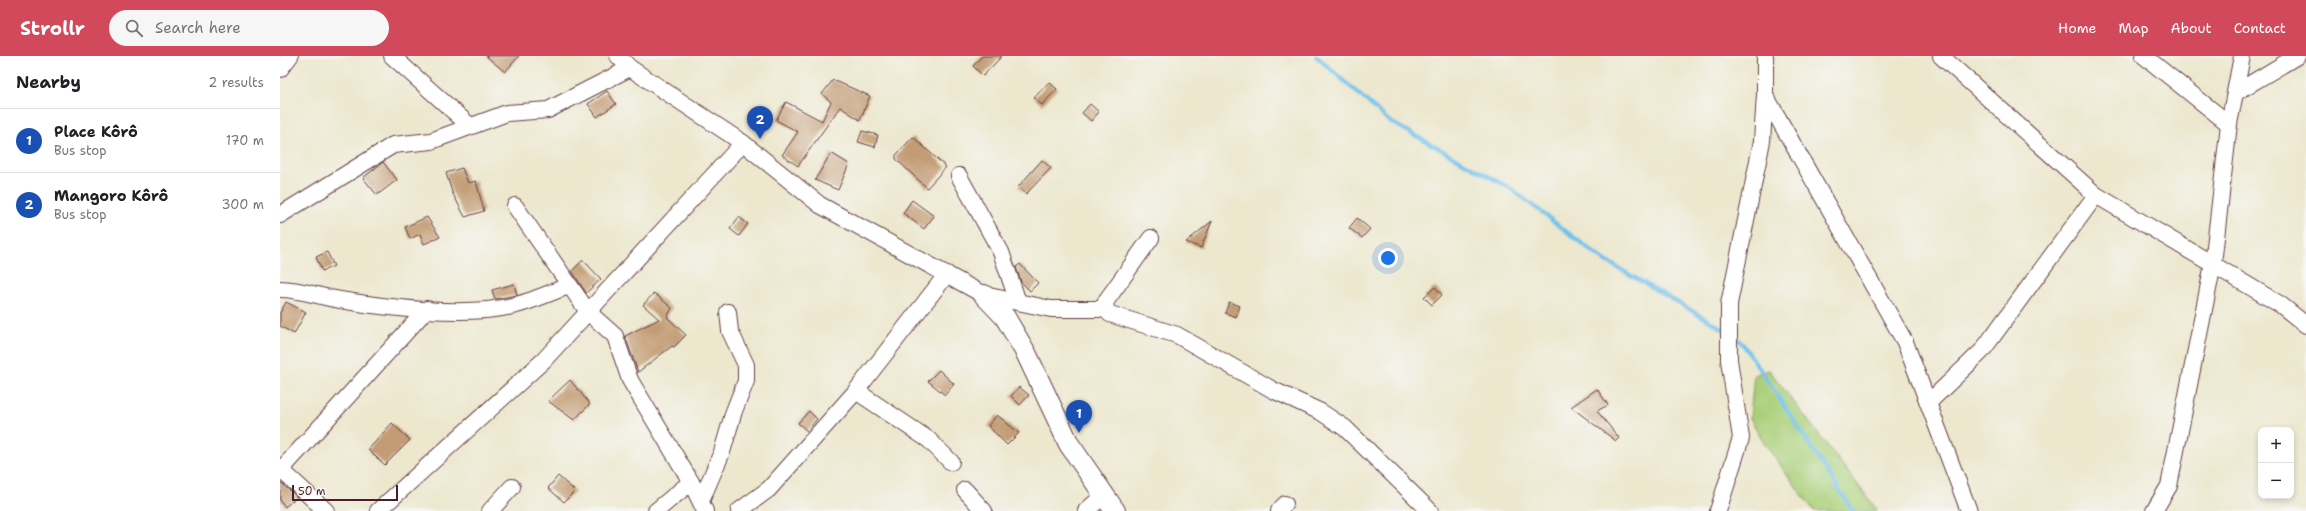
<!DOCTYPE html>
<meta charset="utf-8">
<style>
body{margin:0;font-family:"Shantell Sans",sans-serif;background:#f6f6f6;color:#202124}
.controls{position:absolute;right:12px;bottom:12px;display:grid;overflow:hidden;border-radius:8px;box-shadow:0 2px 6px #0003}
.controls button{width:36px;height:36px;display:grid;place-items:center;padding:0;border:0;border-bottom:1px solid #e0e0e0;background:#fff;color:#202124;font:20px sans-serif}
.scale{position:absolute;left:12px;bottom:10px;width:106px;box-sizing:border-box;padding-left:4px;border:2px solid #4a1f2b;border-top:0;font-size:11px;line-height:14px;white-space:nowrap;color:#4a1f2b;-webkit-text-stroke:3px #f6f6f2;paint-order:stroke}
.you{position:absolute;left:1108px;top:202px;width:14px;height:14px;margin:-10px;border:3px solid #fff;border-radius:50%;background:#1a73e8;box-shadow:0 0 0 6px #1a73e833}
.badge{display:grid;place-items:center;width:26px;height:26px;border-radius:50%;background:#d1495b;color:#fff;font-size:13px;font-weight:700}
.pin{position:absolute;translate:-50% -33px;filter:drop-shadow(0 1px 2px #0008)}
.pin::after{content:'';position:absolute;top:21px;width:14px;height:12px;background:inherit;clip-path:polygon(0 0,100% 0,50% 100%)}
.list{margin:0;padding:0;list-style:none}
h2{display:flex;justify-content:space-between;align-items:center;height:52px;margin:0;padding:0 16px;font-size:17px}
h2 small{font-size:13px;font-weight:400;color:#757577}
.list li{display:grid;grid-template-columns:26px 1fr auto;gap:12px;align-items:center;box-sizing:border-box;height:64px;padding:0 16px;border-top:1px solid #e0e0e0}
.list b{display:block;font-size:15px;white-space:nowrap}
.list p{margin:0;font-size:13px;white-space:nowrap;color:#757577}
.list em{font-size:13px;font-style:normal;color:#757577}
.icon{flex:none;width:22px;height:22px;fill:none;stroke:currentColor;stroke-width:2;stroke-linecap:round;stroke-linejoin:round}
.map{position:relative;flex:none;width:2026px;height:455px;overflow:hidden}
header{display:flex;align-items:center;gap:24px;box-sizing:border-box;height:56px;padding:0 20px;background:#d1495b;color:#fff}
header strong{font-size:19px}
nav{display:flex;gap:22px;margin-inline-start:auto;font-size:14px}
.search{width:280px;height:36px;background:#f6f6f6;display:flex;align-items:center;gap:10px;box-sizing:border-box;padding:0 14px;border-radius:22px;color:#757577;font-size:15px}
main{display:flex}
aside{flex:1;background:#fff}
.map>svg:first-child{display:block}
</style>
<header>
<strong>Strollr</strong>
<div class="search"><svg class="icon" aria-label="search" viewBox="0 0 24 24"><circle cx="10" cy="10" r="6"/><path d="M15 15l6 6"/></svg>Search here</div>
<nav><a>Home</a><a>Map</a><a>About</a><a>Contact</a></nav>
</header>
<main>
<aside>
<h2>Nearby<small>2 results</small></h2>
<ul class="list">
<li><span class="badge" style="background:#1a4fb4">1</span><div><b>Place Kôrô</b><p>Bus stop</p></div><em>170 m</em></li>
<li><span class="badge" style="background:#1a4fb4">2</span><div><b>Mangoro Kôrô</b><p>Bus stop</p></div><em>300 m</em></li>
</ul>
</aside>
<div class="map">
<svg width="2026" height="455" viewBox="0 0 2026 455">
<rect width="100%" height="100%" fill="#f6f6f2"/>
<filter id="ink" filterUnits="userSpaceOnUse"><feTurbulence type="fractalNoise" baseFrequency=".025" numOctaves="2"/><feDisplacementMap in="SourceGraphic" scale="8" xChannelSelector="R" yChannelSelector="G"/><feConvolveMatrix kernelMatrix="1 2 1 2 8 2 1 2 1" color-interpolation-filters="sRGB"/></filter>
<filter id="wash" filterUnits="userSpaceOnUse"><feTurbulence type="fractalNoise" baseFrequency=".012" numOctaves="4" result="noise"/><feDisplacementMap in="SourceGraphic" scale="16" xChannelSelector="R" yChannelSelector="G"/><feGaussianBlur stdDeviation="0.9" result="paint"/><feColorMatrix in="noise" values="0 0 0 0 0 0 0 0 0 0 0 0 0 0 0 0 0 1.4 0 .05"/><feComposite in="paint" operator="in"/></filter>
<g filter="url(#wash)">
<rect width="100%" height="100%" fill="#ece7cd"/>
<polygon fill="#aad07a" stroke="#7a7852" points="1489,314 1598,455 1534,455 1485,388 1470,362 1474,319"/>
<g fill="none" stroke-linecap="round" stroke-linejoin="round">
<g stroke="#70c1ec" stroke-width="4">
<polyline points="1036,0 1109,65 1230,132 1321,202 1445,274"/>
<polyline points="1454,281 1462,287 1482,316 1573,455"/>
</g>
</g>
<g id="blocks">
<g fill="#c39c75">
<polygon points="206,0 239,0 225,16"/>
<polygon points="702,0 722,0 703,20 693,10"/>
<polygon points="553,24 590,40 580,64 560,51 518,110 502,99 518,76 496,64 506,46 542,65 551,46 542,38"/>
<polygon points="769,26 777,33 762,49 754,42"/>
<polygon points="327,35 336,48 317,61 308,48"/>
<polygon points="810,48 819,56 811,65 802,57"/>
<polygon points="582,75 598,79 595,91 578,86"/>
<polygon points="633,81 666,111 647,132 616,103 616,99"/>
<polygon points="551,97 569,108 558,134 535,124"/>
<polygon points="762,104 771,112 746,138 738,131"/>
<polygon points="103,106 117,124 97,139 83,122"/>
<polygon points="182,112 188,127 196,125 204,155 185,161 172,136 166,117"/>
<polygon points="632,144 654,160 644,173 623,157"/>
<polygon points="147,161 160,181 144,188 140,178 130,183 125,171"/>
<polygon points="459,161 468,168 459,180 450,173"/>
<polygon points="1077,162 1090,173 1082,182 1069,172"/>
<polygon points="932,165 921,192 906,186"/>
<polygon points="47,196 54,210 42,215 36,201"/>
<polygon points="303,204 321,223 306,237 292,215"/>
<polygon points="740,208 758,227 750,235 741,226 736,211"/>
<polygon points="234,228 237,239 215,243 212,234"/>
<polygon points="1155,231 1162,239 1152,249 1144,241"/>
<polygon points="374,237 392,252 387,261 406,279 394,291 392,290 358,316 345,280 379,263 363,249"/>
<polygon points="6,246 26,256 14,278 0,270 0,257"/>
<polygon points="949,246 960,250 956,261 945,257"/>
<polygon points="659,314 674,328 665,339 648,325"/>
<polygon points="290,324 310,348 294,364 268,345"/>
<polygon points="739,331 749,339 740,349 731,340"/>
<polygon points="1317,333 1328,349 1317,355 1339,382 1336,385 1291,351"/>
<polygon points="529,355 537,363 527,375 518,367"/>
<polygon points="717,359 739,377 727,389 708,370"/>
<polygon points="112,367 130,384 105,409 88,394"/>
<polygon points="278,420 295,435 284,446 268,432"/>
<polygon points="0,426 17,441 5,451 0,444"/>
</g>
</g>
</g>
<g filter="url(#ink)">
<use href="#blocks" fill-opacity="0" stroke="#623d43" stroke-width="1"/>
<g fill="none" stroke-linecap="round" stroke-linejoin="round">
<defs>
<g id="minor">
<polyline points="112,0 190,70"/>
<polyline points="338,0 350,12 463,87 540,149 704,239 771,253 825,253"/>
<polyline points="1661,0 1816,139 2001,249 2026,269"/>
<polyline points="1864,0 1949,68"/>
<polyline points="0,13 10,0"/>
<polyline points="1955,37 2017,0"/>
<polyline points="1485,39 1625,286 1689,455"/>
<polyline points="679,120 721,196 738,246"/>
<polyline points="235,150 308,256 335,280 350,324 411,426 425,455"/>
<polyline points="0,159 113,89 151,85 227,57 268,54 350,12"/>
<polyline points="871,182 826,245 825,253 830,258 897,279 993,334 1041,356 1065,372 1150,455"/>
<path d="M0,233C20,233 40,241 60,244C107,252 186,261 232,250C251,246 271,236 289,230"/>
<polyline points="576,335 649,384 671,406"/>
<polyline points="1648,347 1702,295 1816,139"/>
<polyline points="0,413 46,455"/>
<polyline points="1,414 147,253"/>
<polyline points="685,434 704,455"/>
<polyline points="421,445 442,396 454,355 466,325 466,309 450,275 448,256"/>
<polyline points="98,455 263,305 463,87"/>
<polyline points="210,455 232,431"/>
<polyline points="376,455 411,426"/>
<polyline points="459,455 489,433 576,335 667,218"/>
<polyline points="806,455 824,439"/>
<polyline points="999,455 1005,448"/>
<polyline points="1438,455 1461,382 1449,304 1449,248 1482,85 1485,39 1485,0"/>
<polyline points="1874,455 1889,430 1933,208 1949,68 1962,0"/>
</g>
<polyline id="tertiary" points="704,239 725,261 746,297 789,388 835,455"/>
</defs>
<use href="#minor" stroke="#623d43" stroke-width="18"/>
<use href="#tertiary" stroke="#623d43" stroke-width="22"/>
<use href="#minor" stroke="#fff" stroke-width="16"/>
<use href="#tertiary" stroke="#fff" stroke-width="20"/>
</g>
</g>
</svg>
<div class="controls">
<button>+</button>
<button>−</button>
</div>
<div class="scale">50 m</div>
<div class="you"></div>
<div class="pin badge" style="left:799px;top:377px;background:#1a4fb4">1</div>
<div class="pin badge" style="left:480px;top:83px;background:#1a4fb4">2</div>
</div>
</main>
